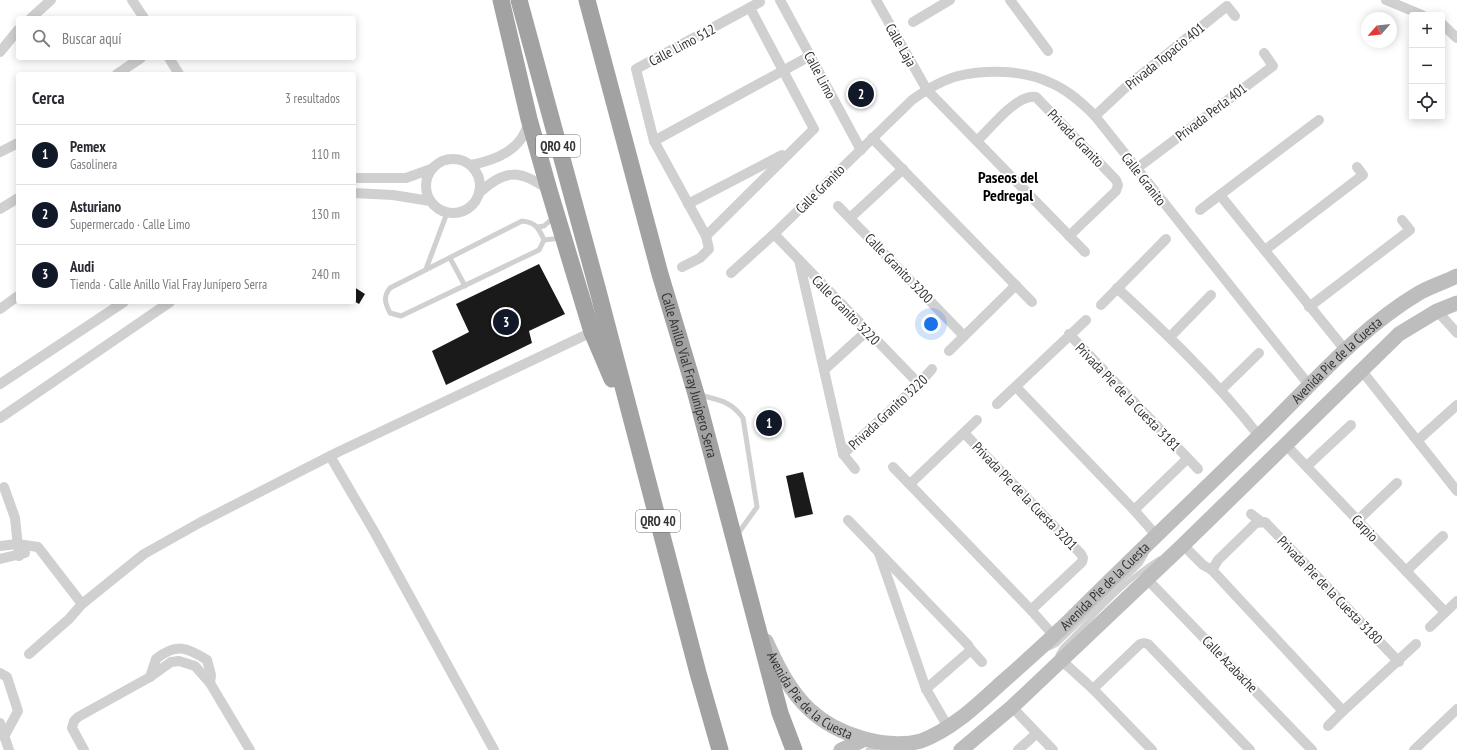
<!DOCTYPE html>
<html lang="es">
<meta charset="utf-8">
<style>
body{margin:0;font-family:"PT Sans Narrow",sans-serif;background:#f2f2f3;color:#2b2b33}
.controls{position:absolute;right:12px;top:12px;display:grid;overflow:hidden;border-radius:4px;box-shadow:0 2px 10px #0003}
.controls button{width:36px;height:36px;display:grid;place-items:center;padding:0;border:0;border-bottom:1px solid #e1e1e2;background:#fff;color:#2b2b33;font:20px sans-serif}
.compass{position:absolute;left:1361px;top:12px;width:36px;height:36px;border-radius:50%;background:#fff;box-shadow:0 2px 10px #0003;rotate:242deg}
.you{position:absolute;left:931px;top:324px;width:14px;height:14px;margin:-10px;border:3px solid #fff;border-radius:50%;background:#1a73e8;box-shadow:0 0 0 6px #1a73e833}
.badge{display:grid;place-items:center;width:26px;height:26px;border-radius:50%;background:#111827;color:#fff;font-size:13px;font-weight:700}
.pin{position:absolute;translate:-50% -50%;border:2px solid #fff;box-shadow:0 1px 4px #0006}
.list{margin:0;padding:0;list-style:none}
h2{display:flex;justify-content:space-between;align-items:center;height:52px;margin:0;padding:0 16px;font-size:17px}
h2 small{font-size:13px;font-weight:400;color:#7c7c81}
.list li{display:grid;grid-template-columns:26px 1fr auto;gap:12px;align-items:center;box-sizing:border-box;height:60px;padding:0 16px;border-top:1px solid #e1e1e2}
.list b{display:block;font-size:15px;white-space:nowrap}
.list p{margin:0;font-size:13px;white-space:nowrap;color:#7c7c81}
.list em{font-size:13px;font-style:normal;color:#7c7c81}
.icon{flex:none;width:22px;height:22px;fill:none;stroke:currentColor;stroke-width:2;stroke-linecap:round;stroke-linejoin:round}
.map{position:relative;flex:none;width:1457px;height:750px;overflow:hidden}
.search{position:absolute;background:#fff;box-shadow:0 2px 10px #0003;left:16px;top:16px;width:340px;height:44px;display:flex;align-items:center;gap:10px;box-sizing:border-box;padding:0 14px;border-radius:4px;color:#7c7c81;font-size:15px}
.panel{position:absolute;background:#fff;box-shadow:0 2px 10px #0003;left:16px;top:72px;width:340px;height:232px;border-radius:4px}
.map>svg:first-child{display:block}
</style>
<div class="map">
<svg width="1457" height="750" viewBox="0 0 1457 750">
<rect width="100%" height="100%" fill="#fff"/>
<g fill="#1a1a1a">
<polygon points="539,264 565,314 529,331 532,343 446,385 432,351 469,332 456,304"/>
<polygon points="354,287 365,294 359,304 354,301"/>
<polygon points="803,472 813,514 795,518 786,476"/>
</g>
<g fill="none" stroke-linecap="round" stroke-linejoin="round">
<g stroke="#d0d0d0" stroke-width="5">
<path d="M522,221C535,222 539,228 544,240L539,250L401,316L390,313C385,303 383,297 390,288Z"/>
<polyline points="538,227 544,226 553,218"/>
<polyline points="544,240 561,238"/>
<polyline points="450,258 465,286"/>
<polyline points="426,269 447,213"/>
<path d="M700,395C719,400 731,401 743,418L757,507L737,535"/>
<polyline points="1049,648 1057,644 1140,564 1146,554"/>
<path d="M1058,655L1062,648C1093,617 1122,582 1159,559"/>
<polyline points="868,750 876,750"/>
</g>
<g stroke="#d0d0d0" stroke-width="10">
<polyline points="132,0 144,18"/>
<polyline points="780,0 861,150"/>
<polyline points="876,0 927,90 1085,252"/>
<polyline points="1010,0 1048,51"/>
<polyline points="1386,0 1422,15"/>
<polyline points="31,18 51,0"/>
<polyline points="913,22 950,0"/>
<polyline points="1442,24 1457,38"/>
<polyline points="0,52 18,30"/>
<polyline points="169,58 179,74"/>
<polyline points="117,74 141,58"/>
<polyline points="1095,116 1126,87 1227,6 1235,16"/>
<polyline points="872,138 1032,302"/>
<polyline points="654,141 810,56"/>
<path d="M977,141C991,128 1016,94 1036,97L1116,180L1118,185L1116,191L1069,236"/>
<polyline points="0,152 18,143"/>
<circle cx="453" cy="186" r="27"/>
<path d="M471,165C496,160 522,150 528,123"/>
<polyline points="1136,169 1273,66 1264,53"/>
<polyline points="354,178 406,178 431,169"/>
<polyline points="354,193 393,195 430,201"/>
<path d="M479,193C506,168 520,170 549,190"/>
<polyline points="1220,195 1346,351"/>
<polyline points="688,204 782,155"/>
<polyline points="838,206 964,336"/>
<polyline points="0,209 18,198"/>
<polyline points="1200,210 1319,120"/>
<polyline points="850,218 903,169"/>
<polyline points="774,234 919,384"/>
<polyline points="706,236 814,129 750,8"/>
<polyline points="1265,250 1363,175 1357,167"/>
<polyline points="799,260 843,454 855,469"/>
<polyline points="682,267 700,258 709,249 706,236 654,141 636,69 760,2"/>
<path d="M731,273L774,234L912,100C926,90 942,80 958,76C987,69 1024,70 1051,83C1068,90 1082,103 1095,116L1309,385"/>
<path d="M1117,288C1167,334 1217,382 1259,436"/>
<polyline points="1101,305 1166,239"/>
<polyline points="1309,307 1410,230 1402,220"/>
<polyline points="0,309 18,296"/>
<polyline points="1437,311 1457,333"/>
<polyline points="1069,334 1198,469"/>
<polyline points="1170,337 1211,295"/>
<polyline points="949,351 1016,285"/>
<polyline points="824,370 867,331"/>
<polyline points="1362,371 1457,491"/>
<polyline points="0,384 124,302"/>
<polyline points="1016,387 1134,510 1156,535"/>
<polyline points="1221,390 1259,353"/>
<polyline points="997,404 1086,320"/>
<polyline points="0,418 170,302"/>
<polyline points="964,433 1081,554 1083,558 1082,562 1031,610"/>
<polyline points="1418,440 1457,405"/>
<polyline points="1285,444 1445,612"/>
<polyline points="843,454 919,384 932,369"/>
<polyline points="330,456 375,533 494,750"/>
<polyline points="1307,466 1351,425"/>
<polyline points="893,467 1031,610 1054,636"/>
<polyline points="910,484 977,420"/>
<polyline points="4,487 15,518 19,556"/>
<polyline points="1134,510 1187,459"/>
<polyline points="1251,514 1260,521"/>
<polyline points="848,520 968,645 971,650 926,689"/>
<polyline points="1358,520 1397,483"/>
<polyline points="1183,545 1203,565 1212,570 1343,711 1416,644"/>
<polyline points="0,546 17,544 38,547 82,604"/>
<polyline points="879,553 926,689 948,727"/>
<polyline points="0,559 25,553"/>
<polyline points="1212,570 1218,560 1256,523 1265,522 1399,662"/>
<polyline points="1406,571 1443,536"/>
<polyline points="1147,579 1312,750"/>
<polyline points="1430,627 1457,601"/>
<polyline points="971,650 982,662"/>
<polyline points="29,654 69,619 82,604 144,554 201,522 338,452 592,332"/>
<polyline points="1061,660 1093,689 1152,750"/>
<polyline points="0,673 7,677 18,711 4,737"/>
<path d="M150,677L156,659C176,643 187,647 207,660L211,675L210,683"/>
<polyline points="1093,689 1140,644 1144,643 1148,644 1250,750"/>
<polyline points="1012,707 1053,750"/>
<polyline points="0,723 9,750"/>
<polyline points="1328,726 1343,711"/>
<polyline points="84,750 72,728 74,721 78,717 150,677 171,662 179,661 195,666 210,683 250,750"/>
<polyline points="1018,750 1036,734"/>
<polyline points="1414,750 1457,709"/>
</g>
<g stroke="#bdbdbd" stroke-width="15">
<path id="s1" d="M766,641C777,665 790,692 810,710C837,735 885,750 921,741C951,730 976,706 999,685C1022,665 1045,644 1067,623C1132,558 1199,495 1265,430C1313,383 1360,328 1419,293C1431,286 1445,282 1457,276"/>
<polyline points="841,750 861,741"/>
<polyline points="961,750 1012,707 1183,545 1399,334 1437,311 1457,303"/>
</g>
<g stroke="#a2a2a2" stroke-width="17">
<polyline points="501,0 529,119 549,190 592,332 612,379"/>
<polyline points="519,0 598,291 698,673 720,750"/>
<path id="s2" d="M587,0L660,274L696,394L780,713L794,750"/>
</g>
</g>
<g text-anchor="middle" stroke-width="4" stroke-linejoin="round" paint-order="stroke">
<g fill="#fff" stroke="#707070" stroke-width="1">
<rect x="536" y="135" width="44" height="22" rx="3"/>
<rect x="636" y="510" width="44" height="22" rx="3"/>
</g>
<g font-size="13" font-weight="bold" fill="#333">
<text x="558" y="151">QRO 40</text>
<text x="658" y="526">QRO 40</text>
</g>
<g font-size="14" fill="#333" stroke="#fff">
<text transform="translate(682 45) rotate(-28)" y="5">Calle Limo 512</text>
<text transform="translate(901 45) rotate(60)" y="5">Calle Laja</text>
<text transform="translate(1165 56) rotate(-39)" y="5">Privada Topacio 401</text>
<text transform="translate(820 75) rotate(62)" y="5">Calle Limo</text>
<text transform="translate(1211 112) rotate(-37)" y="5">Privada Perla 401</text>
<text transform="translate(1076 138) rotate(46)" y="5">Privada Granito</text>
<text transform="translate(1144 179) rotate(52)" y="5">Calle Granito</text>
<text transform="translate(820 189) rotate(-45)" y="5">Calle Granito</text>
<text transform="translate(899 268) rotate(46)" y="5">Calle Granito 3200</text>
<text transform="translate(846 310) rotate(46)" y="5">Calle Granito 3220</text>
<text dy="5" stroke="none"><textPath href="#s1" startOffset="767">Avenida Pie de la Cuesta</textPath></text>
<text dy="5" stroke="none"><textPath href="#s2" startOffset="389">Calle Anillo Vial Fray Junípero Serra</textPath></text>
<text transform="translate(1128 397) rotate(46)" y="5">Privada Pie de la Cuesta 3181</text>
<text transform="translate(888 412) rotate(-43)" y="5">Privada Granito 3220</text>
<text transform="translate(1025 496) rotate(46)" y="5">Privada Pie de la Cuesta 3201</text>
<text transform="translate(1365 528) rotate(47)" y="5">Carpio</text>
<text dy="5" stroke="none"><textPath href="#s1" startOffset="443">Avenida Pie de la Cuesta</textPath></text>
<text transform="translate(1330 590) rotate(46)" y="5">Privada Pie de la Cuesta 3180</text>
<text transform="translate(1230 664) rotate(46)" y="5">Calle Azabache</text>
<text dy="5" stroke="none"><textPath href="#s1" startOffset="72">Avenida Pie de la Cuesta</textPath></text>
</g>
<g font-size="16" font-weight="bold" fill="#000" stroke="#fff">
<text x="1008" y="183">Paseos del<tspan x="1008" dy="18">Pedregal</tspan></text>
</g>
</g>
</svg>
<div class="controls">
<button>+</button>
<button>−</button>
<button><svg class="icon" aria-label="locate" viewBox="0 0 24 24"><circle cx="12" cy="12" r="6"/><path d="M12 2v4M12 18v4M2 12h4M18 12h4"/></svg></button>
</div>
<svg class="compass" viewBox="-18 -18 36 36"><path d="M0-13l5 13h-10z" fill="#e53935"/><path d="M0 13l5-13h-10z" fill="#7c7c81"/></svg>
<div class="you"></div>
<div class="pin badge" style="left:769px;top:423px">1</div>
<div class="pin badge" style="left:861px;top:94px">2</div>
<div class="pin badge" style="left:506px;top:322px">3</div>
<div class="search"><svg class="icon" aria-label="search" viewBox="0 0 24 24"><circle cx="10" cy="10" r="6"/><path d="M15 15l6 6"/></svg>Buscar aquí</div>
<section class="panel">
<h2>Cerca<small>3 resultados</small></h2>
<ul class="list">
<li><span class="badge">1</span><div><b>Pemex</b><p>Gasolinera</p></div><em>110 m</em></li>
<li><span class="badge">2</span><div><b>Asturiano</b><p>Supermercado · Calle Limo</p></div><em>130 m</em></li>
<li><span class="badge">3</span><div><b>Audi</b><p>Tienda · Calle Anillo Vial Fray Junípero Serra</p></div><em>240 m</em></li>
</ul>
</section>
</div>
